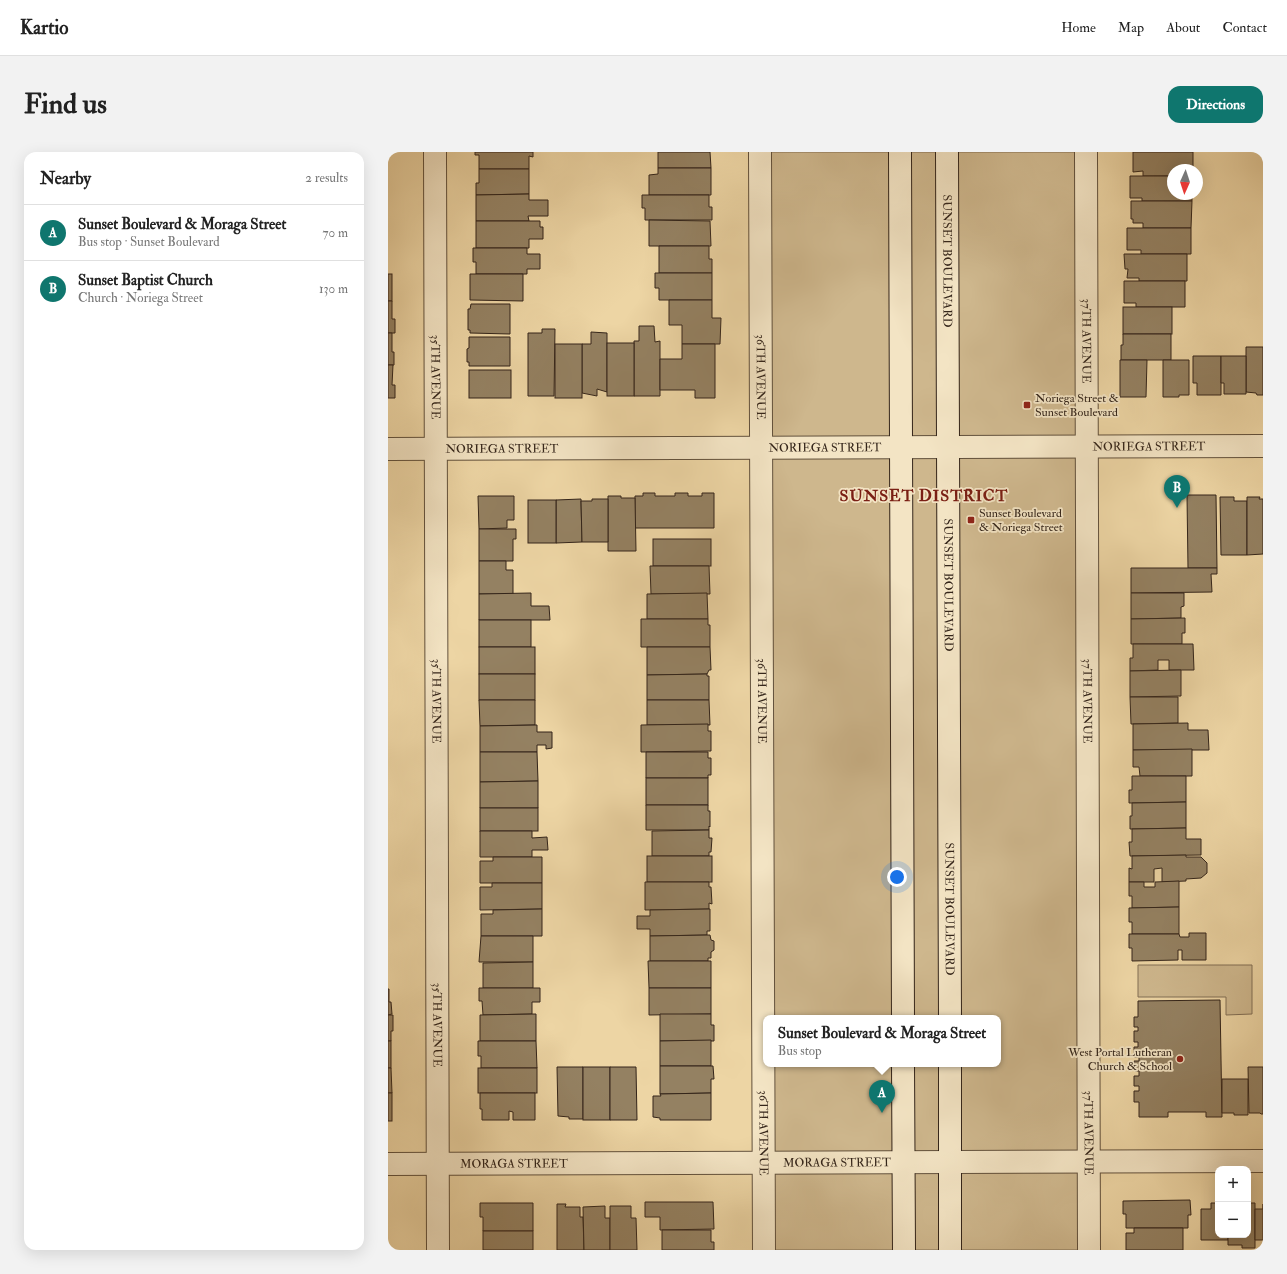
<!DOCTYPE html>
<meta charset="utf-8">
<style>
body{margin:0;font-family:"IM FELL Double Pica",serif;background:#f2f2f2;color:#222}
.controls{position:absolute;right:12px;bottom:12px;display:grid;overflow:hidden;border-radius:8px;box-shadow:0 4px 16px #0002}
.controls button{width:36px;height:36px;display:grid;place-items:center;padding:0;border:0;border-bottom:1px solid #e0e0e0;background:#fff;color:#222;font:20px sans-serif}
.compass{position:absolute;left:779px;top:12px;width:36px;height:36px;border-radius:50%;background:#fff;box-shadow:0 4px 16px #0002;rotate:183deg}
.you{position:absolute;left:509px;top:725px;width:14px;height:14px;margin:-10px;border:3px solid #fff;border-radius:50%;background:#1a73e8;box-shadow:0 0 0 6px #1a73e833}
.badge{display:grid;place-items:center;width:26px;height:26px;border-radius:50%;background:#0f766e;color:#fff;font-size:13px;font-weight:700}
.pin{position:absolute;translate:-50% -33px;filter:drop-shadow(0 1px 2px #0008)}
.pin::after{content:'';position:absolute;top:21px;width:14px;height:12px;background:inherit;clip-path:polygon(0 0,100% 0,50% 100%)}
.popup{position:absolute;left:375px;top:863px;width:238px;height:52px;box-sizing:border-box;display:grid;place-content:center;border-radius:8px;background:#fff;filter:drop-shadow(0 1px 3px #0005);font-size:13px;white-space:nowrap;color:#767676}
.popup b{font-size:15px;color:#222}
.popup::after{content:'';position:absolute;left:50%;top:100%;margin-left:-8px;border:8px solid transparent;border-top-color:#fff}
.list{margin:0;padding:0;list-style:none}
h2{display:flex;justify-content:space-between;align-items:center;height:52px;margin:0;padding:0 16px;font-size:17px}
h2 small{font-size:13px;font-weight:400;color:#767676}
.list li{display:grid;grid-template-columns:26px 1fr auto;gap:12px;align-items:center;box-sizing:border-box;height:56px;padding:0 16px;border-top:1px solid #e0e0e0}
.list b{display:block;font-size:15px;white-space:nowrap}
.list p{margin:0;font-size:13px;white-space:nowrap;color:#767676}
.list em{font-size:13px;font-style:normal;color:#767676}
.map{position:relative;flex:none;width:875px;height:1098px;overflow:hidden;border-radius:12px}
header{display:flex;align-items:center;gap:24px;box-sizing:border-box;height:56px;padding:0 20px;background:#fff;border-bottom:1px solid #e0e0e0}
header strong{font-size:19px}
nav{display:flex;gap:22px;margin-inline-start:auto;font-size:14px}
.intro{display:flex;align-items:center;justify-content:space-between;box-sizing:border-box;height:96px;padding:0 24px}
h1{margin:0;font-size:28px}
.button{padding:10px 18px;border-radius:12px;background:#0f766e;color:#fff;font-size:14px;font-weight:700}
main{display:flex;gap:24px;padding:0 24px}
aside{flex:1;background:#fff;border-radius:12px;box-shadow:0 4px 16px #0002}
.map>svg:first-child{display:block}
</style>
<header>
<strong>Kartio</strong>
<nav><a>Home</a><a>Map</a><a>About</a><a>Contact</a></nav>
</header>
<div class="intro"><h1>Find us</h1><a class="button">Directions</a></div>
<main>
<aside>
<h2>Nearby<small>2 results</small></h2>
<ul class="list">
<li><span class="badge">A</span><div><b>Sunset Boulevard &amp; Moraga Street</b><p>Bus stop · Sunset Boulevard</p></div><em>70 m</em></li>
<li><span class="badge">B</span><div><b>Sunset Baptist Church</b><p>Church · Noriega Street</p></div><em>130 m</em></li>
</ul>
</aside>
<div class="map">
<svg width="875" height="1098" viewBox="0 0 875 1098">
<rect width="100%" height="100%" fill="#edd5a4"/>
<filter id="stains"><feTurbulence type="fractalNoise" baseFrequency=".005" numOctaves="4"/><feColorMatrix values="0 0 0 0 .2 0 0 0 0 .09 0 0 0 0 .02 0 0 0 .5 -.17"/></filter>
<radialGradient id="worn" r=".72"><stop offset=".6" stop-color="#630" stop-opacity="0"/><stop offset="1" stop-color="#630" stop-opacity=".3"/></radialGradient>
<g fill="#ceb78d" stroke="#816e54" fill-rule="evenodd">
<path d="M373,0H698L702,1098H376ZM378,866H610V912H378Z"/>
<polygon points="750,813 864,813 864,862 838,863 838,845 750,845"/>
</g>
<g fill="#948162" stroke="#34251a">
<polygon points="87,0 145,0 145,5 141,4 141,17 91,17 91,3 87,3"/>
<polygon points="270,0 322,0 323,16 270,16"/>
<polygon points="745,0 805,0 805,18 785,18 785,24 755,24 755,19 745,20"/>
<polygon points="270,16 323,16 323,43 261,43 261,23 270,22"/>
<polygon points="91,17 141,17 141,42 88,43 88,31 91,31"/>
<polygon points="742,24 785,24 785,42 804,42 804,49 754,49 754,46 742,46"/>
<polygon points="141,42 141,48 160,48 160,64 140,64 141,69 88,69 88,43"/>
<polygon points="254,43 321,43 321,55 324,55 324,68 257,68 257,56 254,56"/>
<polygon points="743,49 804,49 803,76 755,76 755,71 745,71 745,67 743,67"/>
<polygon points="261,68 322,69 323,94 261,94"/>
<polygon points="88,69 152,69 152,75 155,75 155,87 141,87 141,96 88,96"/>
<polygon points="739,76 803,76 803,102 753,102 753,98 739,98"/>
<polygon points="271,94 321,94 321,107 324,107 324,121 271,121"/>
<polygon points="85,96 139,96 139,102 152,102 152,117 139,117 139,122 88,122 88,110 85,110"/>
<polygon points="736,102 799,102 799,129 751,129 751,126 739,126 740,117 737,117"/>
<polygon points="267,121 324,121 324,148 271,148 271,136 267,136"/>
<rect x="0" y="122" width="4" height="27"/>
<polygon points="82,122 135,122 135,149 82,148"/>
<polygon points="736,129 797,129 797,155 748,155 748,151 736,151"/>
<polygon points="281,148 324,148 324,166 333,166 332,192 294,192 294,173 281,173"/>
<polygon points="0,149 4,149 4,167 7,167 7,181 0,181"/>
<polygon points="83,152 122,152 122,182 82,181 82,178 80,178 80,157 82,157"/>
<rect x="735" y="155" width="49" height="27"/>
<polygon points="251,174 266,174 267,190 272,189 272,244 246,244 246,189 251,189"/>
<polygon points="154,177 167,177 166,244 140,244 140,181 154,181"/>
<polygon points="203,180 219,181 219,240 209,237 209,244 194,241 194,192 203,192"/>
<polygon points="0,181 4,181 4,200 6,200 6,213 0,213"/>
<polygon points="735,182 783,182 783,208 733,208 733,193 735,193"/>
<polygon points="81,185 122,185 122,214 81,214 81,210 79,210 79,197 81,196"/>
<rect x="219" y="191" width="27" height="53"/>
<rect x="167" y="192" width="27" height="54"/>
<polygon points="294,192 327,192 327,246 307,246 307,238 272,238 272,207 294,207"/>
<polygon points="858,195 875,195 875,243 869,243 868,241 858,240"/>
<polygon points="805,204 833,204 833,243 809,243 809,231 805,231"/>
<polygon points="833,204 858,204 858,242 836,242 836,231 833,231"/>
<polygon points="732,208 759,208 758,245 732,245"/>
<polygon points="775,208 801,208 801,243 791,243 791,245 775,245"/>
<polygon points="0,213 5,213 4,233 7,233 7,246 0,246"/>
<rect x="81" y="218" width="42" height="28"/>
<polygon points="255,341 267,341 267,344 287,344 287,341 300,341 300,344 314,344 314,341 326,341 326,376 247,376 247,344 255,344"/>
<polygon points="799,343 828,343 829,416 800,416"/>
<polygon points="90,344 126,344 126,368 119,368 119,376 91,377"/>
<polygon points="220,344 233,344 233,346 247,346 248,399 220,399"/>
<polygon points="832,345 846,345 846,349 859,349 859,403 833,403"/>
<polygon points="859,345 872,345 871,347 875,347 875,402 859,403"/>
<polygon points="193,347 194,390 168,391 168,348"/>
<polygon points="204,347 220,347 220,390 194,390 193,349 204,349"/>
<rect x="140" y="348" width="28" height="43"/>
<polygon points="91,377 128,377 128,387 125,387 125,409 91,409"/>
<rect x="265" y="387" width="58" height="27"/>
<polygon points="91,409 118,409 118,418 125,418 125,442 91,442"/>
<polygon points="262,414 321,414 322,442 263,442"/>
<polygon points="743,416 829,416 829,422 823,422 824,440 743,441"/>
<polygon points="143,441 143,454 161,454 162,468 91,468 91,442"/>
<polygon points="319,441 320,467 259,467 259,442"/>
<polygon points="743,441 796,441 796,454 793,455 793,466 743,467"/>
<polygon points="797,466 797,481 794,481 794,492 743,492 743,467"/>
<polygon points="253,467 320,467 320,473 322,473 322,495 253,495"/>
<rect x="91" y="468" width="52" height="27"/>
<polygon points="745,492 805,492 806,518 781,518 781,508 770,508 770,518 742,519 742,506 745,506"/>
<rect x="91" y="495" width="56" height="27"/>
<polygon points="259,495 322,495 323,518 321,518 319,522 259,523"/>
<polygon points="793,518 793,544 742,545 742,519"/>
<rect x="91" y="522" width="56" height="26"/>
<polygon points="319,522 319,524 321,524 321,548 259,548 259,523"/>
<polygon points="742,545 790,545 790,571 743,572"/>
<polygon points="91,548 147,548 147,573 92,574"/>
<polygon points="259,548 321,548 322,573 259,573"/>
<polygon points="800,571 800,578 820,578 821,598 745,598 745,572"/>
<polygon points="320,572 320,579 323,579 323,599 253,600 253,573"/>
<polygon points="149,573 149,580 164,580 164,596 158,597 158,593 149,593 149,600 92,600 92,574"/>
<polygon points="804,597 804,624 752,624 751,615 745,615 745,598"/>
<polygon points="92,600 149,600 150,629 92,630"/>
<polygon points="258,600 320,600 320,606 323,606 323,623 320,623 320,626 258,626"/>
<polygon points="744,624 798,624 798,650 741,651 741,638 744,638"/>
<rect x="258" y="626" width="62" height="27"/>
<polygon points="150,629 150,656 92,656 92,630"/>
<polygon points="798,650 798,676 742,677 742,664 744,664 744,651"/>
<polygon points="258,653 320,653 320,659 322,659 322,675 321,674 321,678 258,678"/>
<rect x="92" y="656" width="58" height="23"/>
<polygon points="798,676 798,687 813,687 813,703 742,704 741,690 744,690 744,677"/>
<polygon points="321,678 321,686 324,686 323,700 321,700 321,704 264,704 264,679"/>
<polygon points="92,679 144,679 144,686 159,685 160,698 144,698 144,705 92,705"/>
<polygon points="798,703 798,705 813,705 819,711 819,721 813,726 798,727 798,729 774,730 774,716 766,717 766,730 741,730 741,716 744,717 744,704"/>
<rect x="259" y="704" width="65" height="26"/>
<polygon points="105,705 154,705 154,731 92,731 92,709 105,709"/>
<polygon points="791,729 791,755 744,756 744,744 741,744 741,730 756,730 756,735 767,735 767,730"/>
<polygon points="257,730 321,730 321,735 323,735 324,752 321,751 321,757 257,758"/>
<polygon points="104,731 154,731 154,757 92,758 92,735 104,735"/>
<polygon points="791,755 791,782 744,782 744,770 741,770 741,756"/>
<polygon points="154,757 154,784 93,784 93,762 105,762 105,758"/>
<polygon points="322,757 322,779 319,779 319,783 262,784 262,777 249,777 249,764 262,764 262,758"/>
<polygon points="801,781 818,781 818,808 794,808 794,798 790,798 790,808 744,809 744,796 741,796 741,782 791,782 792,785 801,785"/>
<polygon points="322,783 323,788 326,789 326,798 323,800 323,806 320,806 320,809 262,809 262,784"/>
<polygon points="93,784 145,784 145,810 91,810"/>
<polygon points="260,809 323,809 323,836 261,836"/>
<polygon points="145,810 145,836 95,836 95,811"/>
<polygon points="91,836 152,836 152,850 144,850 144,862 95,863 94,849 91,849"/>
<polygon points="261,836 323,836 323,862 261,863"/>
<polygon points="0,837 1,837 1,850 3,850 4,862 0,863"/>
<polygon points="832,848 834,965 818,965 818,960 780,960 780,965 751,965 751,950 746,950 746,939 751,939 751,934 746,934 746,924 751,924 751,919 747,919 746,909 751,909 751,905 746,905 746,895 750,895 750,890 746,890 746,879 750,879 750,875 746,875 746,865 750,865 750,849"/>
<polygon points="148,862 148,889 92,889 92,863"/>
<polygon points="272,862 323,862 323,873 326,873 326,889 272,889"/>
<polygon points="0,863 5,863 5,879 3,879 3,889 0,889"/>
<polygon points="323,888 323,914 272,914 272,889"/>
<rect x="0" y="889" width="3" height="27"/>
<polygon points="90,889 148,889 149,916 93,916 93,904 90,904"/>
<polygon points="272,914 325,914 326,927 323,927 323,941 272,942"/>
<polygon points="169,915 195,915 195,967 181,967 181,965 170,964"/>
<rect x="195" y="915" width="27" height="53"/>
<polygon points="222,915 248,915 249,968 222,968"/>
<polygon points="860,915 875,915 875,962 873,962 872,961 861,961"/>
<polygon points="0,916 3,916 4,941 0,941"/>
<rect x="90" y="916" width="59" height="25"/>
<polygon points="834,927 860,927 860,963 846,963 846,961 834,961"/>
<rect x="0" y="941" width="4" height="28"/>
<polygon points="92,941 147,941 147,968 125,968 125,960 121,959 121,968 94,968 94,957 92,957"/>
<polygon points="323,941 323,968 272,968 272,966 265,965 265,944 273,944 272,942"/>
<polygon points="802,1048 803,1063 800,1063 800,1076 738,1076 738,1062 735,1062 735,1049"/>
<polygon points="257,1050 325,1050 326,1077 272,1078 272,1065 257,1065"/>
<polygon points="92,1051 145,1051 145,1079 95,1079 95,1065 92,1065"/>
<polygon points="823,1051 830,1051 830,1083 840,1083 840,1088 813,1088 813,1057 823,1057"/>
<polygon points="860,1051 867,1051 867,1096 854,1096 854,1093 840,1093 840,1083 860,1083"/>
<polygon points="169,1052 178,1052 177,1055 192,1055 192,1065 195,1065 196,1098 169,1098"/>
<polygon points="875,1052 875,1088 867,1088 867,1057 875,1057"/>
<polygon points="217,1054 217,1066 222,1066 222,1098 196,1098 195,1055"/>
<polygon points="222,1054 243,1054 243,1066 248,1066 249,1098 222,1098"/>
<polygon points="746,1076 795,1076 795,1098 738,1098 738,1081 746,1081"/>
<polygon points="274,1078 323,1078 323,1090 326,1090 326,1098 274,1098"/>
<rect x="95" y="1079" width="50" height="19"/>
</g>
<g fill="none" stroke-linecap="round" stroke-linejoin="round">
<defs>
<g id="minor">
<path id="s1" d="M47,0L50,1098"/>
<path id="s2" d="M372,0L376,1098"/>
<path id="s3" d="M698,0L701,1098"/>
<path id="s4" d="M0,1012L875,1009"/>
</g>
<g id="tertiary">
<path id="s5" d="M0,297L875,294"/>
</g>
<g id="secondary">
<polyline points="512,0 515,866"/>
<path id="s6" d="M559,0L562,866"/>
<polyline points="515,912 516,1098"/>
<polyline points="562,912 562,1098"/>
</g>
</defs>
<use href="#minor" stroke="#62513c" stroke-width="24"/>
<use href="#tertiary" stroke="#62513c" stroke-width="24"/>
<use href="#secondary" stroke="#34251a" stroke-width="24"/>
<use href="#minor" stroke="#f3e4c4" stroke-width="22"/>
<use href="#tertiary" stroke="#f3e4c4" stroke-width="22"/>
<use href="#secondary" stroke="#f3e4c4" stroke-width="22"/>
</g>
<g fill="#8f2418" stroke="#f3e4c4" stroke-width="1.5">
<rect x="635" y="249" width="8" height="8" rx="2"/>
<rect x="579" y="364" width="8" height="8" rx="2"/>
<circle cx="792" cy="907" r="4"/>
</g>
<g text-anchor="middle" stroke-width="3.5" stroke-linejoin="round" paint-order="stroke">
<g font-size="12" fill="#34251a" stroke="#f3e4c4">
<text dy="4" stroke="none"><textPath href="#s6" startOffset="109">SUNSET BOULEVARD</textPath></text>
<text dy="4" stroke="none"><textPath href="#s3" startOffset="189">37TH AVENUE</textPath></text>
<text dy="4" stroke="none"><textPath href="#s1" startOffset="225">35TH AVENUE</textPath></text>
<text dy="4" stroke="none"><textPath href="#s2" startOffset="225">36TH AVENUE</textPath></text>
<text dy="4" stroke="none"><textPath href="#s5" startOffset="761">NORIEGA STREET</textPath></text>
<text dy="4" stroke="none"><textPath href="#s5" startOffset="437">NORIEGA STREET</textPath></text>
<text dy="4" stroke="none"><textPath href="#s5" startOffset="114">NORIEGA STREET</textPath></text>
<text dy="4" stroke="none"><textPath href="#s6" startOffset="433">SUNSET BOULEVARD</textPath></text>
<text dy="4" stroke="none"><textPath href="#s1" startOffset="549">35TH AVENUE</textPath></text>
<text dy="4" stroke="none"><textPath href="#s2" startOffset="549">36TH AVENUE</textPath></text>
<text dy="4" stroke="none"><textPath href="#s3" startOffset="549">37TH AVENUE</textPath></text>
<text dy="4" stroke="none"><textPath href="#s6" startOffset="757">SUNSET BOULEVARD</textPath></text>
<text dy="4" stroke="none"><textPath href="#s1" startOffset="873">35TH AVENUE</textPath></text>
<text dy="4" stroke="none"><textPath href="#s2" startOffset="981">36TH AVENUE</textPath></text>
<text dy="4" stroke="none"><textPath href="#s3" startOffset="981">37TH AVENUE</textPath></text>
<text dy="4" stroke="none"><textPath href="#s4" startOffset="449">MORAGA STREET</textPath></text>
<text dy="4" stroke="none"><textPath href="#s4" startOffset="126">MORAGA STREET</textPath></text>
</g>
<g font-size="12" fill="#34251a" stroke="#f3e4c4" text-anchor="start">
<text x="647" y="250">Noriega Street &amp;<tspan x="647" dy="14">Sunset Boulevard</tspan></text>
<text x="591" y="365">Sunset Boulevard<tspan x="591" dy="14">&amp; Noriega Street</tspan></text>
<text x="784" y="904" text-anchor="end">West Portal Lutheran<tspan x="784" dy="14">Church &amp; School</tspan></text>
</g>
<g font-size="16" font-weight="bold" letter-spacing="1" fill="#7a1f14" stroke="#f3e4c4">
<text x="536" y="349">SUNSET DISTRICT</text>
</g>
</g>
<rect width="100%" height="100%" filter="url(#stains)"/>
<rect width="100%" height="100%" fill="url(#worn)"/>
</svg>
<div class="controls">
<button>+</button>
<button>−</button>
</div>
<svg class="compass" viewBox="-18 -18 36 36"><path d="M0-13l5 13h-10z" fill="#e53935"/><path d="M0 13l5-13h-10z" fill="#767676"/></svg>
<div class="you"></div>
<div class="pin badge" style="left:494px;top:961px">A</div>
<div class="popup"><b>Sunset Boulevard &amp; Moraga Street</b>Bus stop</div>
<div class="pin badge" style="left:789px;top:356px">B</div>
</div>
</main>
